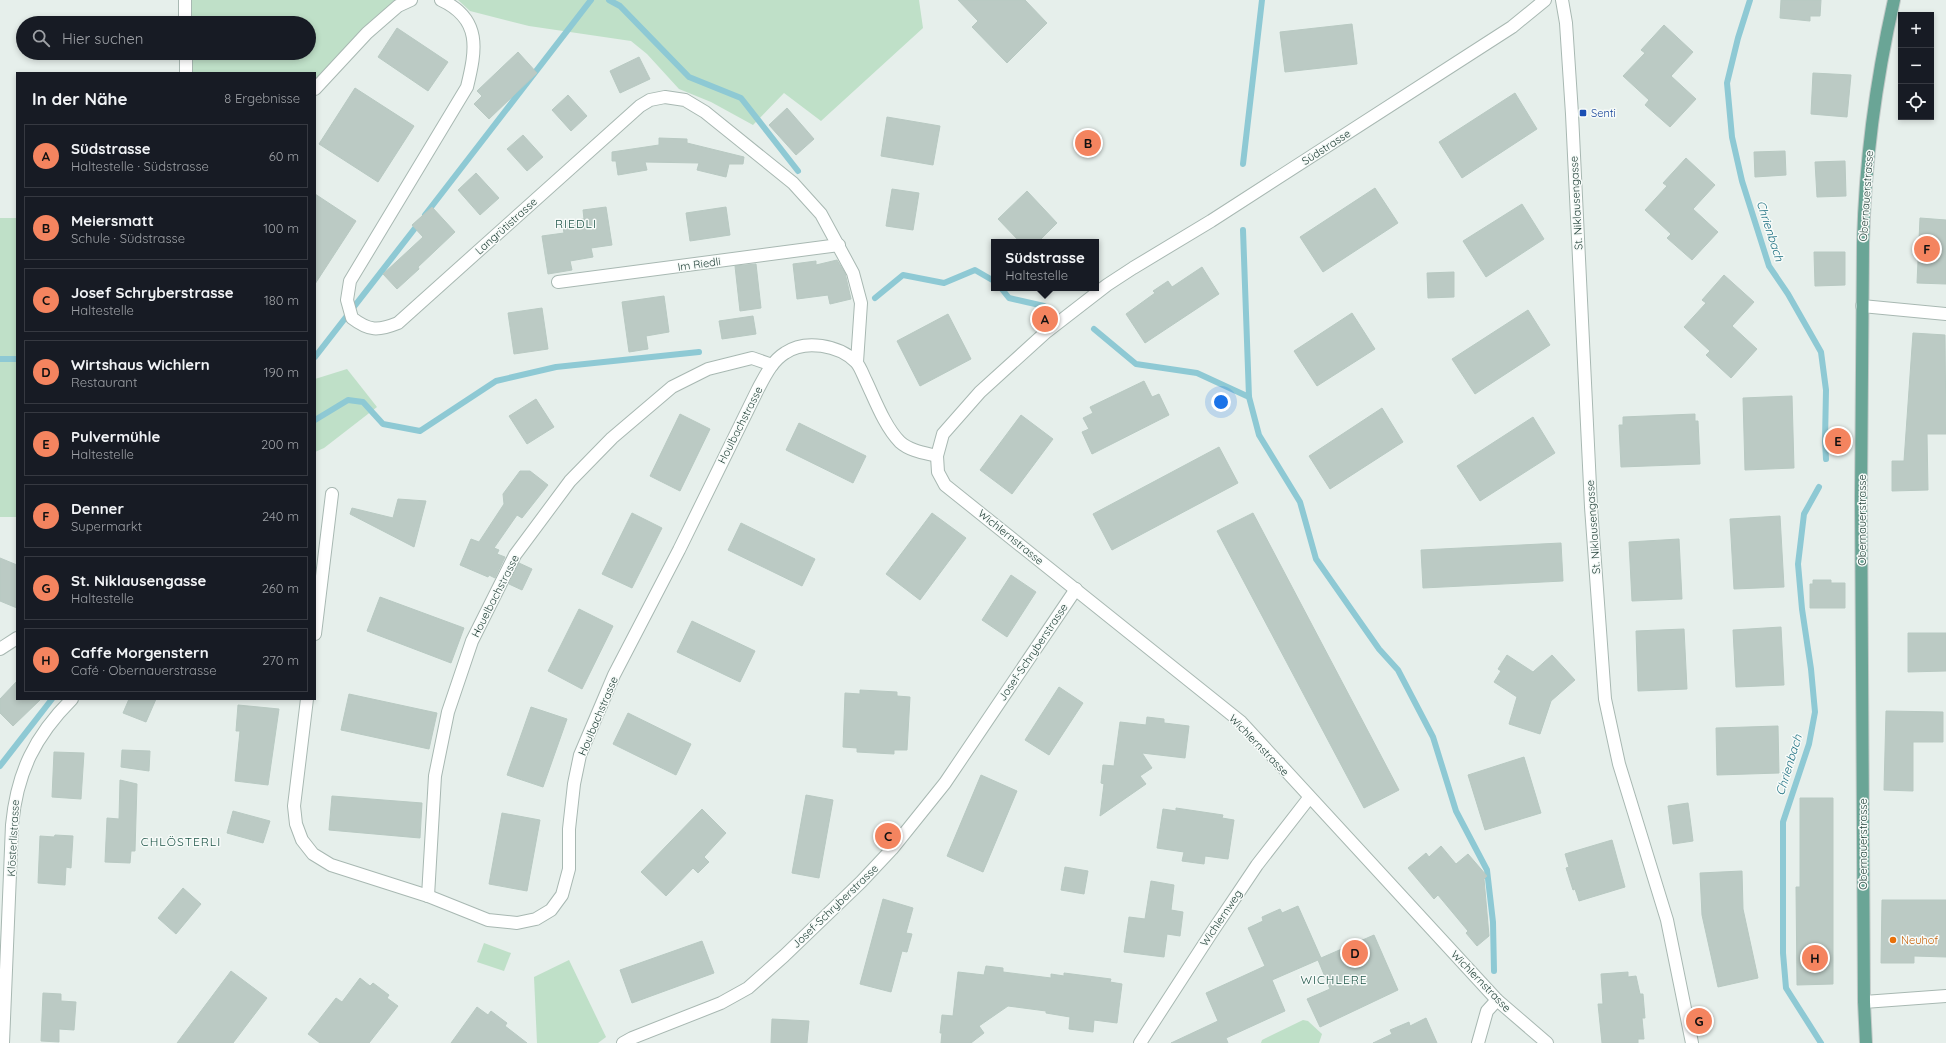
<!DOCTYPE html>
<html lang="de">
<meta charset="utf-8">
<style>
body{margin:0;font-family:Quicksand,sans-serif;background:#20242c;color:#f1f3f6}
.controls{position:absolute;right:12px;top:12px;display:grid;overflow:hidden;border-radius:0px;box-shadow:0 2px 6px #0003}
.controls button{width:36px;height:36px;display:grid;place-items:center;padding:0;border:0;border-bottom:1px solid #363941;background:#171b24;color:#f1f3f6;font:20px sans-serif}
.you{position:absolute;left:1221px;top:402px;width:14px;height:14px;margin:-10px;border:3px solid #fff;border-radius:50%;background:#1a73e8;box-shadow:0 0 0 6px #1a73e833}
.badge{display:grid;place-items:center;width:26px;height:26px;border-radius:50%;background:#f4845f;color:#111;font-size:13px;font-weight:700}
.pin{position:absolute;translate:-50% -50%;border:2px solid #fff;box-shadow:0 1px 4px #0006}
.popup{position:absolute;left:991px;top:239px;width:108px;height:52px;box-sizing:border-box;display:grid;place-content:center;border-radius:0px;background:#171b24;filter:drop-shadow(0 1px 3px #0005);font-size:13px;white-space:nowrap;color:#9ea1a6}
.popup b{font-size:15px;color:#f1f3f6}
.popup::after{content:'';position:absolute;left:50%;top:100%;margin-left:-8px;border:8px solid transparent;border-top-color:#171b24}
.list{margin:0;padding:0;list-style:none}
h2{display:flex;justify-content:space-between;align-items:center;height:52px;margin:0;padding:0 16px;font-size:17px}
h2 small{font-size:13px;font-weight:400;color:#9ea1a6}
.list li{display:grid;grid-template-columns:26px 1fr auto;gap:12px;align-items:center;box-sizing:border-box;height:64px;margin:0 8px 8px;padding:0 8px;border:1px solid #363941;border-radius:0px}
.list b{display:block;font-size:15px;white-space:nowrap}
.list p{margin:0;font-size:13px;white-space:nowrap;color:#9ea1a6}
.list em{font-size:13px;font-style:normal;color:#9ea1a6}
.icon{flex:none;width:22px;height:22px;fill:none;stroke:currentColor;stroke-width:2;stroke-linecap:round;stroke-linejoin:round}
.map{position:relative;flex:none;width:1946px;height:1043px;overflow:hidden}
.search{position:absolute;background:#171b24;box-shadow:0 2px 6px #0003;left:16px;top:16px;width:300px;height:44px;display:flex;align-items:center;gap:10px;box-sizing:border-box;padding:0 14px;border-radius:22px;color:#9ea1a6;font-size:15px}
.panel{position:absolute;background:#171b24;box-shadow:0 2px 6px #0003;left:16px;top:72px;width:300px;height:628px;border-radius:0px}
.map>svg:first-child{display:block}
</style>
<div class="map">
<svg width="1946" height="1043" viewBox="0 0 1946 1043">
<rect width="100%" height="100%" fill="#e6efeb"/>
<g fill="#bfe0c8">
<polygon points="191,0 399,0 375,17 315,81 315,73 192,73 192,53 309,53 309,23 191,23"/>
<polygon points="458,0 919,0 923,28 821,121 784,93 753,125 711,102 679,89 647,54 631,41 529,26 470,11"/>
<rect x="0" y="218" width="17" height="299"/>
<polygon points="347,369 377,407 324,448 315,452 315,379"/>
<polygon points="484,943 511,953 504,971 477,962"/>
<polygon points="569,960 606,1037 598,1043 537,1043 534,977"/>
<polygon points="1303,1020 1308,1021 1322,1034 1319,1043 1261,1043 1262,1040"/>
</g>
<g fill="none" stroke-linecap="round" stroke-linejoin="round">
<g stroke="#8ec9d4" stroke-width="6">
<polyline points="609,0 620,6 689,77 741,98 798,171"/>
<polyline points="1750,0 1738,38 1727,83 1732,137 1742,181 1769,266 1788,294 1821,352 1826,390 1825,441 1826,459"/>
<polyline points="1243,164 1262,0"/>
<polyline points="425,215 591,0"/>
<polyline points="1243,230 1249,397 1259,435 1300,502 1316,559 1379,649 1398,670 1433,737 1456,811 1487,870 1493,922 1494,971"/>
<polyline points="1001,288 1009,298 1044,306"/>
<polyline points="875,298 903,275 944,283 975,270 994,281"/>
<polyline points="1094,329 1136,364 1197,373 1249,397"/>
<polyline points="315,357 419,223"/>
<polyline points="0,359 17,359"/>
<polyline points="315,420 348,400 363,402 383,424 420,431 496,381 556,367 699,352"/>
<polyline points="1819,487 1804,514 1798,564 1802,609 1811,669 1815,712 1809,744 1783,822 1783,953 1786,988 1821,1043"/>
<polyline points="0,766 52,699"/>
</g>
</g>
<g fill="#bbcac4" stroke="#b8c9c2">
<polygon points="958,0 1025,0 1047,23 1007,63 972,27 978,21"/>
<polygon points="1781,0 1821,0 1820,16 1810,16 1810,21 1780,18"/>
<polygon points="1352,24 1357,64 1285,72 1280,32"/>
<polygon points="1664,25 1693,52 1671,76 1696,99 1670,127 1645,105 1649,100 1623,76 1645,53 1641,50"/>
<polygon points="397,28 448,62 428,91 378,57"/>
<polygon points="518,52 537,73 489,119 474,104 482,96 477,91"/>
<polygon points="639,57 650,79 620,93 610,71"/>
<polygon points="1813,73 1851,75 1847,117 1811,114"/>
<polygon points="355,88 414,126 378,182 319,144"/>
<polygon points="1515,93 1537,129 1462,178 1439,142"/>
<polygon points="568,95 587,116 571,131 552,110"/>
<polygon points="787,108 814,139 796,155 769,125"/>
<polygon points="887,117 940,126 933,165 881,156"/>
<polygon points="523,135 543,157 527,171 507,149"/>
<polygon points="659,138 687,139 687,143 744,157 743,164 729,164 726,177 697,170 699,163 645,162 647,170 618,175 616,161 612,161 612,152 659,145"/>
<polygon points="1785,151 1786,175 1755,177 1754,152"/>
<polygon points="1686,158 1715,185 1693,209 1718,232 1692,260 1667,238 1671,234 1645,210 1667,186 1663,183"/>
<polygon points="1845,161 1846,196 1817,197 1815,162"/>
<polygon points="476,173 499,198 480,215 458,190"/>
<polygon points="1375,188 1398,223 1323,272 1300,237"/>
<polygon points="892,189 919,193 913,230 886,226"/>
<polygon points="1027,191 1057,223 1038,242 1020,242 998,219"/>
<polygon points="315,194 356,221 315,284"/>
<polygon points="1522,204 1544,239 1486,277 1463,241"/>
<polygon points="432,207 455,232 418,267 419,269 397,289 383,274 423,237 412,225"/>
<polygon points="606,207 612,245 591,248 593,257 570,261 572,270 548,274 542,236 564,233 562,222 584,219 583,210"/>
<polygon points="726,207 730,235 690,241 686,213"/>
<polygon points="1920,218 1946,220 1946,284 1917,283"/>
<polygon points="1814,252 1845,252 1845,285 1815,286"/>
<polygon points="837,260 845,273 851,299 830,304 828,295 797,299 793,264 816,261 816,265"/>
<polygon points="756,264 761,308 740,311 735,266"/>
<polygon points="1202,267 1219,294 1145,343 1126,314 1155,293 1153,291 1168,281 1172,287"/>
<polygon points="1454,272 1454,297 1428,298 1427,273"/>
<polygon points="1724,275 1754,302 1732,326 1757,349 1731,378 1706,355 1710,351 1684,327 1706,303 1702,300"/>
<polygon points="664,296 669,332 646,336 648,349 629,352 622,302"/>
<polygon points="542,308 548,349 514,354 508,313"/>
<polygon points="1528,310 1550,345 1475,394 1452,359"/>
<polygon points="1352,313 1375,349 1317,386 1294,351"/>
<polygon points="948,314 971,359 920,386 897,341"/>
<polygon points="753,316 756,334 722,339 719,321"/>
<polygon points="1913,333 1945,335 1946,434 1927,434 1928,490 1892,491 1892,461 1904,461"/>
<polygon points="1144,381 1152,397 1159,394 1169,415 1092,454 1082,432 1089,429 1083,418 1093,413 1090,407"/>
<polygon points="1792,396 1794,468 1745,470 1743,398"/>
<polygon points="536,399 554,427 527,444 509,416"/>
<polygon points="1382,408 1403,442 1330,489 1309,456"/>
<polygon points="680,414 710,429 680,491 650,476"/>
<polygon points="1695,414 1695,421 1698,421 1700,464 1621,467 1619,425 1623,425 1623,417"/>
<polygon points="1021,415 1053,439 1012,494 980,470"/>
<polygon points="1533,417 1555,453 1480,501 1457,466"/>
<polygon points="799,423 866,456 853,483 786,450"/>
<polygon points="1219,447 1238,483 1112,550 1093,514"/>
<polygon points="520,471 530,471 548,485 522,518 517,515 494,548 499,550 497,554 505,557 495,578 489,575 488,577 460,565 471,539 479,542 504,504 503,494"/>
<polygon points="398,499 426,501 414,547 350,514 352,508 393,518"/>
<polygon points="632,513 662,528 632,588 602,574"/>
<polygon points="932,513 966,538 920,600 886,574"/>
<polygon points="1253,513 1399,790 1364,808 1217,531"/>
<polygon points="1780,516 1784,587 1734,589 1730,519"/>
<polygon points="741,523 815,559 802,586 728,550"/>
<polygon points="1679,539 1682,599 1632,601 1629,542"/>
<polygon points="1561,543 1563,581 1423,588 1421,550"/>
<polygon points="0,558 17,565 17,608 0,601"/>
<polygon points="519,563 532,569 522,590 509,584"/>
<polygon points="1011,575 1036,592 1007,637 982,620"/>
<polygon points="1813,580 1831,580 1831,583 1845,583 1845,608 1810,608 1810,584 1813,584"/>
<polygon points="380,597 464,628 451,663 367,631"/>
<polygon points="579,609 613,626 582,689 548,671"/>
<polygon points="692,621 755,651 740,682 677,652"/>
<polygon points="1781,627 1784,685 1736,687 1733,630"/>
<polygon points="1684,629 1687,689 1638,691 1636,631"/>
<polygon points="1908,633 1946,633 1946,671 1908,672"/>
<polygon points="1507,655 1533,672 1552,655 1575,680 1551,701 1540,734 1509,724 1517,697 1494,682 1501,671 1498,669"/>
<polygon points="17,681 17,699 41,699 13,726 0,713 0,699"/>
<polygon points="1059,687 1083,703 1049,755 1025,740"/>
<polygon points="860,690 897,692 897,696 910,697 907,750 894,750 894,754 857,752 857,748 843,747 845,693 860,694"/>
<polygon points="349,694 437,713 429,749 341,730"/>
<polygon points="129,699 156,699 146,722 123,713"/>
<polygon points="238,705 279,709 268,785 235,781 240,731 236,731"/>
<polygon points="531,707 567,719 543,787 507,775"/>
<polygon points="1886,711 1943,712 1943,742 1913,742 1913,791 1884,790"/>
<polygon points="628,713 691,744 676,775 613,744"/>
<polygon points="1147,717 1164,719 1164,723 1189,726 1185,758 1142,753 1152,768 1140,776 1146,784 1100,816 1104,784 1101,783 1103,765 1114,766 1120,722 1146,725"/>
<polygon points="1778,726 1779,773 1717,775 1716,728"/>
<polygon points="122,750 150,751 149,771 121,767"/>
<polygon points="54,752 84,753 81,799 52,797"/>
<polygon points="1524,757 1541,813 1485,830 1468,775"/>
<polygon points="981,775 1017,791 983,872 947,856"/>
<polygon points="120,780 137,784 135,851 131,851 130,863 105,862 107,818 119,819"/>
<polygon points="806,795 833,800 819,878 792,873"/>
<polygon points="332,796 422,803 420,838 329,830"/>
<polygon points="1800,798 1833,798 1833,984 1797,985 1796,887 1800,887"/>
<polygon points="1688,803 1693,841 1673,844 1668,806"/>
<polygon points="1176,808 1223,815 1222,818 1234,820 1228,859 1205,856 1204,864 1182,861 1184,852 1157,848 1163,809 1176,811"/>
<polygon points="702,809 726,833 704,857 709,862 698,873 693,868 666,896 641,872"/>
<polygon points="233,811 270,821 263,843 227,833"/>
<polygon points="502,813 540,820 527,891 489,884"/>
<polygon points="55,835 73,836 71,868 66,867 65,885 38,883 40,836 54,837"/>
<polygon points="1612,840 1625,887 1579,901 1575,889 1573,890 1566,868 1569,867 1565,854"/>
<polygon points="1441,846 1456,864 1468,854 1487,876 1484,879 1489,936 1477,946 1466,933 1468,931 1438,895 1434,899 1408,868 1426,853 1429,857"/>
<polygon points="1065,867 1088,871 1084,894 1061,890"/>
<polygon points="1742,871 1743,909 1758,978 1718,987 1702,915 1700,873"/>
<polygon points="1151,881 1174,885 1171,910 1183,912 1180,936 1167,934 1164,957 1124,952 1129,917 1145,919"/>
<polygon points="183,888 201,904 176,934 158,918"/>
<polygon points="883,899 913,908 906,933 912,934 907,952 902,951 891,992 860,984"/>
<polygon points="1882,900 1946,900 1946,957 1914,956 1914,963 1881,963"/>
<polygon points="1298,906 1321,958 1374,935 1398,990 1320,1027 1307,999 1330,989 1318,960 1272,980 1285,1011 1226,1038 1228,1043 1171,1043 1218,1021 1206,993 1265,966 1248,928 1263,921 1262,917 1280,909 1282,913"/>
<polygon points="702,941 714,973 632,1003 620,970"/>
<polygon points="986,966 1003,968 1003,972 1051,978 1051,974 1064,976 1064,973 1111,979 1110,982 1122,984 1117,1023 1094,1020 1093,1032 1069,1029 1070,1017 1046,1013 1046,1011 1008,1006 979,1026 984,1033 971,1043 941,1043 942,1033 940,1033 942,1015 953,1016 958,972 984,975"/>
<polygon points="231,971 267,998 233,1043 177,1043"/>
<polygon points="1628,972 1628,977 1636,976 1640,994 1643,994 1645,1018 1642,1018 1644,1039 1638,1039 1638,1043 1602,1043 1598,1004 1603,1004 1601,974"/>
<polygon points="360,978 370,986 373,983 389,995 387,998 398,1006 369,1043 320,1043 308,1034 336,998 342,1002"/>
<polygon points="43,993 61,994 61,1001 76,1002 74,1030 59,1029 59,1042 41,1041"/>
<polygon points="477,1007 488,1015 491,1011 507,1023 505,1026 527,1043 451,1043"/>
<polygon points="1426,1018 1437,1043 1373,1043 1392,1034 1390,1030 1409,1022 1410,1026"/>
<polygon points="772,1019 809,1021 807,1043 771,1043"/>
</g>
<g fill="none" stroke-linecap="round" stroke-linejoin="round">
<defs>
<g id="minor">
<path d="M441,0C482,19 476,50 467,87L350,281L347,300L352,318C369,331 378,331 398,323L640,106L650,100L665,97L685,100L705,112L793,183L821,214L853,273L861,303L857,362"/>
<polyline points="1545,0 1512,27 1211,221 1133,268 1107,285 1045,333 980,392 943,434 937,456 938,472 945,485 1241,722 1497,1000 1547,1043"/>
<polyline points="1562,0 1566,23 1572,114 1591,507 1605,699 1619,764 1667,920 1692,1043"/>
<polyline points="185,23 185,0"/>
<polyline points="186,53 186,73"/>
<polyline points="315,89 367,33 398,6 411,0"/>
<polyline points="558,282 839,245"/>
<polyline points="1862,306 1946,314"/>
<polyline points="315,634 332,494"/>
<polyline points="0,649 17,638"/>
<path d="M307,699L294,806L296,824L302,840L313,854L331,865L428,896L488,920L517,923L536,919L551,910L562,895L569,869V829L574,784L580,755L614,675L679,550L758,389C765,376 772,361 785,353C805,339 839,345 856,362C860,366 863,375 866,381C875,400 885,427 900,442C910,451 925,453 937,456"/>
<polyline points="428,896 435,776 448,712 472,641 515,555 570,481 612,438 672,387 708,369 752,358 772,365"/>
<polyline points="1864,1002 1946,996"/>
<path d="M3,1043L12,825C17,772 35,736 72,699"/>
<polyline points="623,1043 632,1038 721,1003 748,988 784,956 861,882 892,849 945,783 1076,589"/>
<polyline points="1140,1043 1212,932 1257,865 1309,798"/>
<polyline points="1478,1043 1487,1011 1497,1000"/>
</g>
<path id="major" d="M1866,1043L1864,1002L1861,499L1863,243C1865,161 1876,80 1894,0"/>
</defs>
<use href="#minor" stroke="#a8b8b2" stroke-width="14"/>
<use href="#major" stroke="#c2cac8" stroke-width="14"/>
<use href="#minor" stroke="#fff" stroke-width="12"/>
<use href="#major" stroke="#6aa596" stroke-width="12"/>
</g>
<rect fill="#1a4fb4" stroke="#f7fbf9" stroke-width="1.5" x="1579" y="109" width="8" height="8" rx="2"/>
<circle fill="#e8710a" stroke="#f7fbf9" stroke-width="1.5" cx="1893" cy="940" r="4"/>
<g text-anchor="middle" stroke-width="3" stroke-linejoin="round" paint-order="stroke">
<g font-size="11" fill="#164399" stroke="#f7fbf9" text-anchor="start">
<text x="1591" y="117">Senti</text>
</g>
<g font-size="11" fill="#24423a" stroke="#f7fbf9">
<text transform="translate(1326 147) rotate(-33)" y="4">Südstrasse</text>
<text transform="translate(1866 196) rotate(-86)" y="4">Obernauerstrasse</text>
<text transform="translate(1576 203) rotate(-93)" y="4">St. Niklausengasse</text>
<text transform="translate(506 226) rotate(-42)" y="4">Langrütistrasse</text>
<text transform="translate(699 264) rotate(-8)" y="4">Im Riedli</text>
<text transform="translate(740 425) rotate(-63)" y="4">Houlbachstrasse</text>
<text transform="translate(1862 520) rotate(-90)" y="4">Obernauerstrasse</text>
<text transform="translate(1593 527) rotate(-94)" y="4">St. Niklausengasse</text>
<text transform="translate(1011 537) rotate(39)" y="4">Wichlernstrasse</text>
<text transform="translate(495 596) rotate(-63)" y="4">Houelbachstrasse</text>
<text transform="translate(1033 652) rotate(-56)" y="4">Josef-Schryberstrasse</text>
<text transform="translate(598 716) rotate(-67)" y="4">Houlbachstrasse</text>
<text transform="translate(1259 745) rotate(46)" y="4">Wichlernstrasse</text>
<text transform="translate(13 838) rotate(-87)" y="4">Klösterlistrasse</text>
<text transform="translate(1863 844) rotate(-90)" y="4">Obernauerstrasse</text>
<text transform="translate(835 906) rotate(-44)" y="4">Josef-Schryberstrasse</text>
<text transform="translate(1221 918) rotate(-56)" y="4">Wichlernweg</text>
<text transform="translate(1481 981) rotate(46)" y="4">Wichlernstrasse</text>
</g>
<g font-size="11" fill="#c56008" stroke="#f7fbf9" text-anchor="start">
<text x="1901" y="944">Neuhof</text>
</g>
<g font-size="12" letter-spacing="1" fill="#1f5548" stroke="#f7fbf9">
<text x="576" y="228">RIEDLI</text>
<text x="181" y="846">CHLÖSTERLI</text>
<text x="1334" y="984">WICHLERE</text>
</g>
<g font-size="12" font-style="italic" fill="#1c6f80" stroke="#f7fbf9">
<text transform="translate(1770 231) rotate(72)" y="4">Chrienbach</text>
<text transform="translate(1789 765) rotate(-73)" y="4">Chrienbach</text>
</g>
</g>
</svg>
<div class="controls">
<button>+</button>
<button>−</button>
<button><svg class="icon" aria-label="locate" viewBox="0 0 24 24"><circle cx="12" cy="12" r="6"/><path d="M12 2v4M12 18v4M2 12h4M18 12h4"/></svg></button>
</div>
<div class="you"></div>
<div class="pin badge" style="left:1045px;top:319px">A</div>
<div class="popup"><b>Südstrasse</b>Haltestelle</div>
<div class="pin badge" style="left:1088px;top:143px">B</div>
<div class="pin badge" style="left:888px;top:836px">C</div>
<div class="pin badge" style="left:1355px;top:953px">D</div>
<div class="pin badge" style="left:1838px;top:441px">E</div>
<div class="pin badge" style="left:1927px;top:249px">F</div>
<div class="pin badge" style="left:1699px;top:1021px">G</div>
<div class="pin badge" style="left:1815px;top:958px">H</div>
<div class="search"><svg class="icon" aria-label="search" viewBox="0 0 24 24"><circle cx="10" cy="10" r="6"/><path d="M15 15l6 6"/></svg>Hier suchen</div>
<section class="panel">
<h2>In der Nähe<small>8 Ergebnisse</small></h2>
<ul class="list">
<li><span class="badge">A</span><div><b>Südstrasse</b><p>Haltestelle · Südstrasse</p></div><em>60 m</em></li>
<li><span class="badge">B</span><div><b>Meiersmatt</b><p>Schule · Südstrasse</p></div><em>100 m</em></li>
<li><span class="badge">C</span><div><b>Josef Schryberstrasse</b><p>Haltestelle</p></div><em>180 m</em></li>
<li><span class="badge">D</span><div><b>Wirtshaus Wichlern</b><p>Restaurant</p></div><em>190 m</em></li>
<li><span class="badge">E</span><div><b>Pulvermühle</b><p>Haltestelle</p></div><em>200 m</em></li>
<li><span class="badge">F</span><div><b>Denner</b><p>Supermarkt</p></div><em>240 m</em></li>
<li><span class="badge">G</span><div><b>St. Niklausengasse</b><p>Haltestelle</p></div><em>260 m</em></li>
<li><span class="badge">H</span><div><b>Caffe Morgenstern</b><p>Café · Obernauerstrasse</p></div><em>270 m</em></li>
</ul>
</section>
</div>
